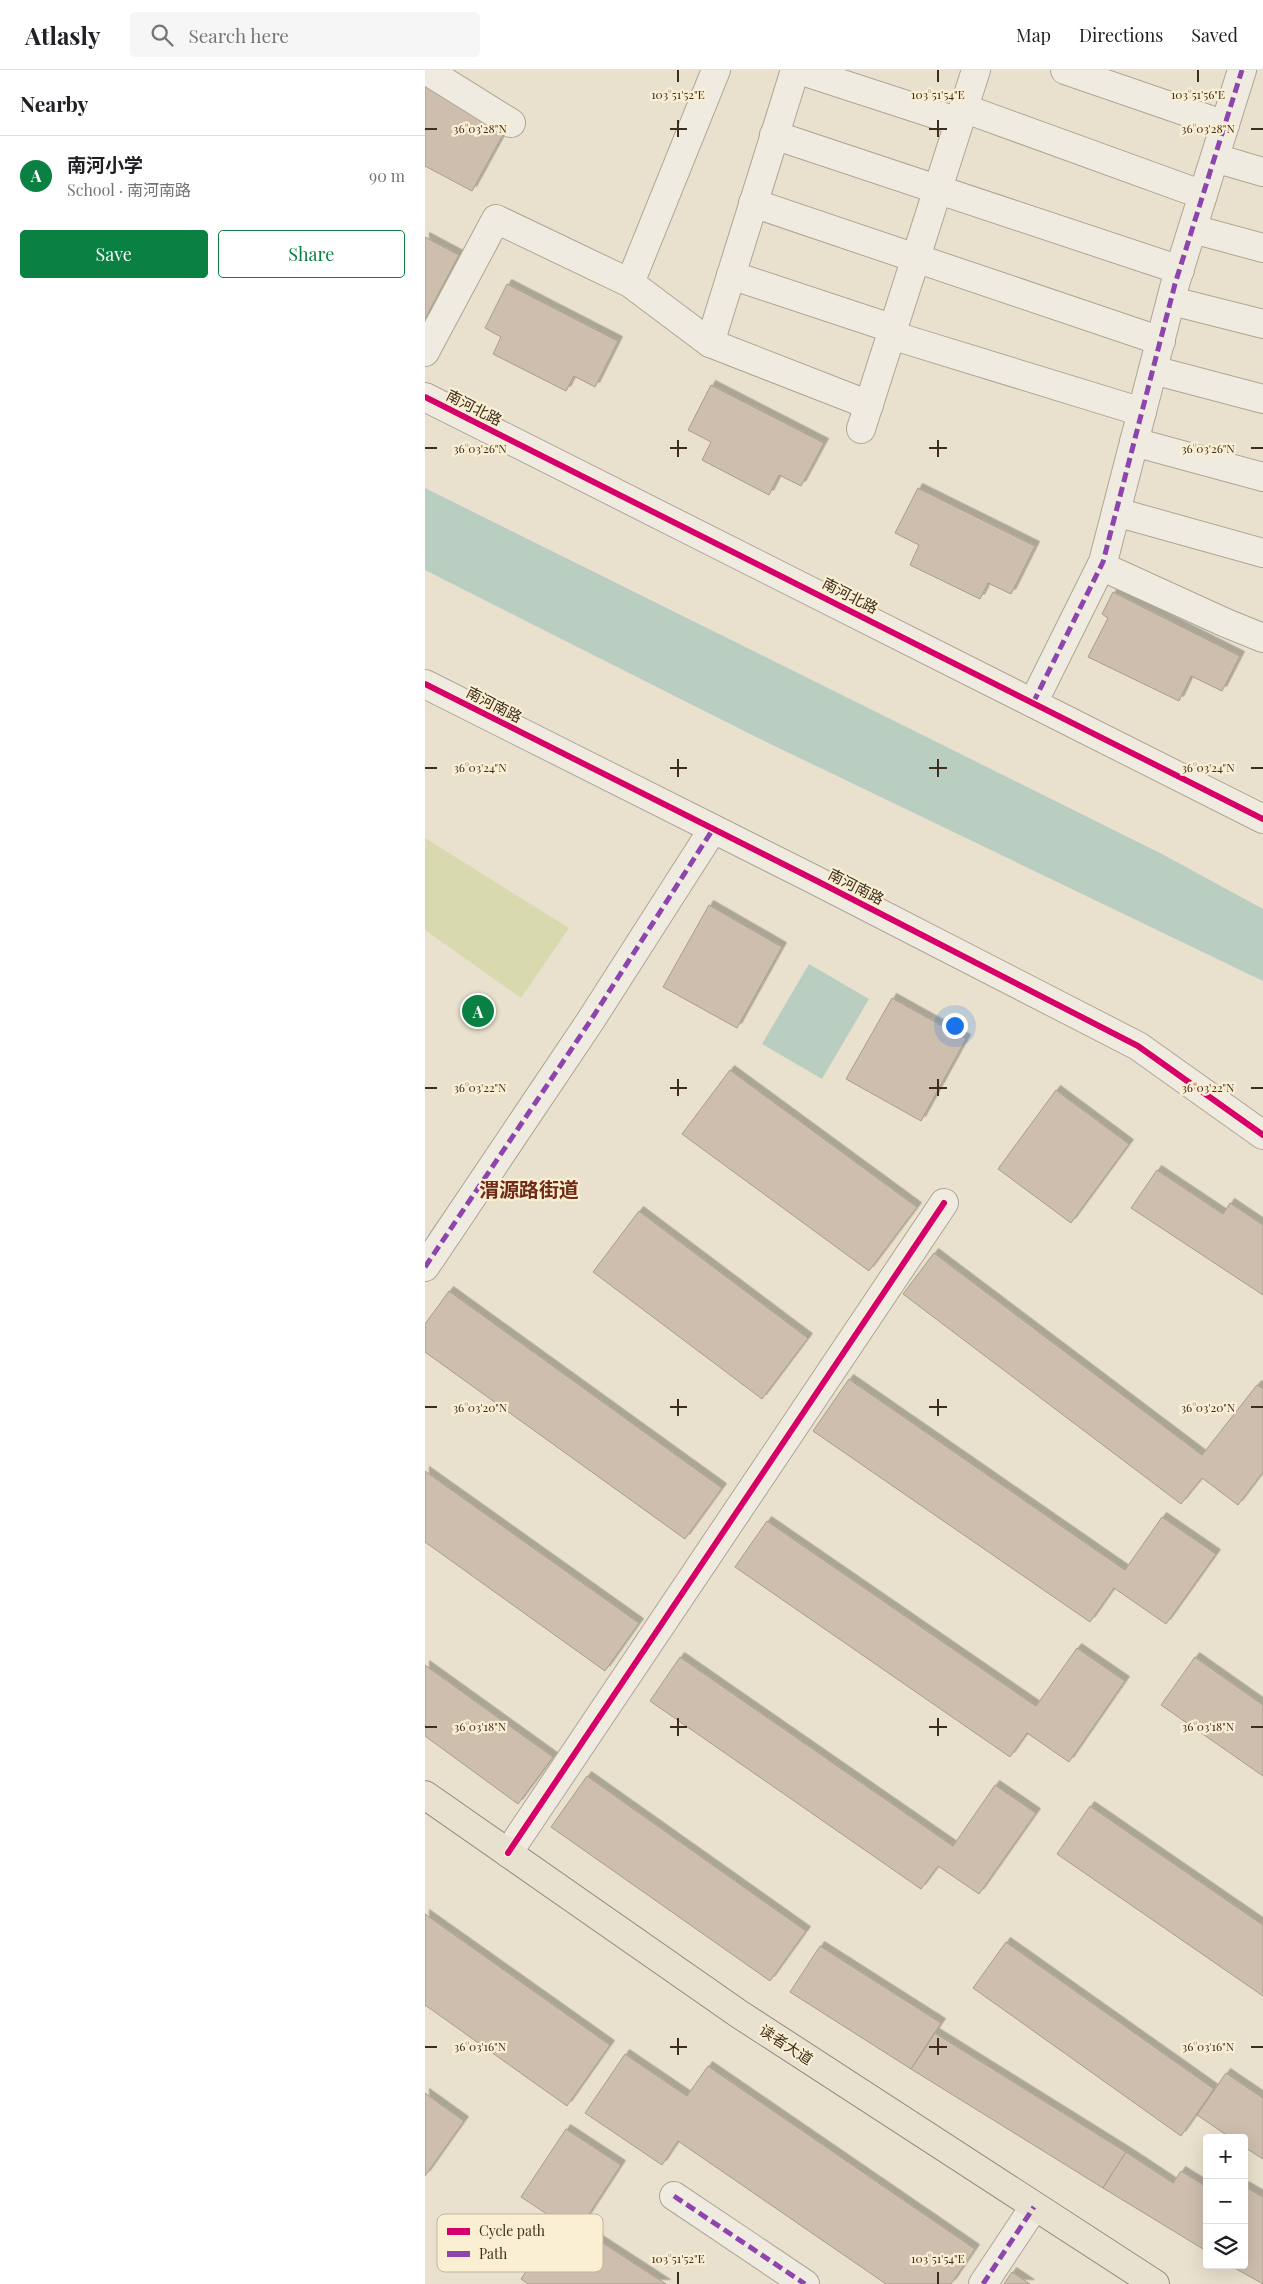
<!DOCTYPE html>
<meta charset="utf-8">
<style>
body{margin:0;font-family:"Playfair Display","Noto Sans SC",serif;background:#f6f6f6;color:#202124}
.controls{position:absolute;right:15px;bottom:15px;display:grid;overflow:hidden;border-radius:5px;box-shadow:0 5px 20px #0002}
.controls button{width:45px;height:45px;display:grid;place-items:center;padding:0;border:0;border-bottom:1px solid #e0e0e0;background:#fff;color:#202124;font:25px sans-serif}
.you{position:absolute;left:529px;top:955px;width:18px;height:18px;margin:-12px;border:4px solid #fff;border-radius:50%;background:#1a73e8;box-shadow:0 0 0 8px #1a73e833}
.badge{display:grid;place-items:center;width:32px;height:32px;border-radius:50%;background:#0b8043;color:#fff;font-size:16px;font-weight:700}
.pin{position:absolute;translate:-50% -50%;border:2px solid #fff;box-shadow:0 1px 5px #0006}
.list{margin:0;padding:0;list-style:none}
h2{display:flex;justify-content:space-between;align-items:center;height:65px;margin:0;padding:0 20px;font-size:21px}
h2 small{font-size:16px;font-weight:400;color:#757577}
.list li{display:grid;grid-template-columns:32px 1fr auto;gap:15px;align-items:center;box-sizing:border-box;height:80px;padding:0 20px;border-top:1px solid #e0e0e0}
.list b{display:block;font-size:19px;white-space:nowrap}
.list p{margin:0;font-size:16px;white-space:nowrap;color:#757577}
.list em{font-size:16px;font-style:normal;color:#757577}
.actions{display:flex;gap:10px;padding:15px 20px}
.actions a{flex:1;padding:11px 0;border:1px solid #0b8043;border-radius:5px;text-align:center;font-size:18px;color:#0b8043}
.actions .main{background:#0b8043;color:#fff}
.icon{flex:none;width:28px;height:28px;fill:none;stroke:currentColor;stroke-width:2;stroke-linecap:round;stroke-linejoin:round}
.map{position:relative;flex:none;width:838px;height:2214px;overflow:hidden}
header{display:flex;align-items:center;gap:30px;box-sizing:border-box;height:70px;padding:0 25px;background:#fff;border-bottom:1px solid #e0e0e0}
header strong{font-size:24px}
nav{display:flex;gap:28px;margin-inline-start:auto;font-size:18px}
.search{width:350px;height:45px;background:#f6f6f6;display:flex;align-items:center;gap:12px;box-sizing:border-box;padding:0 18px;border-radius:5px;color:#757577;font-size:19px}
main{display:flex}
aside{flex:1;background:#fff}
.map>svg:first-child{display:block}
</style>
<header>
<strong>Atlasly</strong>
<div class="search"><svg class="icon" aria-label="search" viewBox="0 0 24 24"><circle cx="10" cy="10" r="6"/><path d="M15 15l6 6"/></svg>Search here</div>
<nav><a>Map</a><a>Directions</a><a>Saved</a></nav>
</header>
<main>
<aside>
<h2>Nearby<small></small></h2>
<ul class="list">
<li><span class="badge">A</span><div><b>南河小学</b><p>School · 南河南路</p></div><em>90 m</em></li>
</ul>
<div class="actions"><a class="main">Save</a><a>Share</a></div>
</aside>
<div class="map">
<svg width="838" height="2214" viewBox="0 0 838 2214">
<defs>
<filter id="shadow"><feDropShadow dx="4.5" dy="-4.5" stdDeviation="0" flood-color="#0004"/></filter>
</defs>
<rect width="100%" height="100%" fill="#e9e1cd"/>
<polygon fill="#d8d9ae" points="0,768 144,858 96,928 0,860"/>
<g fill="#b9cec1">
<polygon points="0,418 737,784 838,839 838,911 331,667 0,500"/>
<polygon points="384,894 444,929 397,1009 337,974"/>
</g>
<g fill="#cdbeae" stroke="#aa9c8c" filter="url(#shadow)">
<polygon points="0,16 81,59 47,121 0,96"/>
<polygon points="0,167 34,185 0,249"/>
<polygon points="82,214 193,271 170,317 149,306 141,321 68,284 76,267 60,258"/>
<polygon points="286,315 399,373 376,416 354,405 344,425 277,390 286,372 263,360"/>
<polygon points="493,418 610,476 586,524 563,513 555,529 485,495 494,475 470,463"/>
<polygon points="688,522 815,586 797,621 766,606 754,631 663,587 683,548 677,544"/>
<polygon points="284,835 357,877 312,958 238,917"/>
<polygon points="467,928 541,969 496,1051 421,1009"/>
<polygon points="305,1000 492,1137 444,1201 257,1064"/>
<polygon points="631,1020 704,1074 646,1153 573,1099"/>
<polygon points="732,1100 798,1144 805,1133 838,1155 838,1225 706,1138"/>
<polygon points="214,1141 383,1268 337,1329 168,1202"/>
<polygon points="509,1183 777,1385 832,1315 838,1319 838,1402 813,1435 777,1408 756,1434 478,1224"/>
<polygon points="24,1221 297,1418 260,1469 0,1282 0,1254"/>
<polygon points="424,1309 700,1500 737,1447 791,1484 741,1554 689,1518 665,1552 388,1361"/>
<polygon points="0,1401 214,1553 180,1601 0,1472"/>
<polygon points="342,1451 611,1636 652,1578 700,1611 644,1692 602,1663 585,1687 310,1497"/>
<polygon points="255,1587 528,1776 570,1715 611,1743 554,1824 513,1796 496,1819 225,1631"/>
<polygon points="770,1587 838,1635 838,1706 736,1635"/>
<polygon points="0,1595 128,1687 93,1734 0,1666"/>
<polygon points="162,1706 381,1861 345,1911 126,1757"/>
<polygon points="665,1736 838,1855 838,1926 632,1784"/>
<polygon points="0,1844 185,1975 142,2036 0,1935"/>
<polygon points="581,1872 789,2019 756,2066 548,1918"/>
<polygon points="395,1876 516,1953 486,1999 365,1922"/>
<polygon points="510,1963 701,2082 678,2118 486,1999"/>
<polygon points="200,1984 262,2026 283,1996 550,2179 526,2214 461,2214 253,2071 237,2095 160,2043"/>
<polygon points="801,2003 838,2028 838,2089 819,2077 819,2068 806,2068 772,2045"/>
<polygon points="0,2023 39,2051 0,2106"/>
<polygon points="141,2059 196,2095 155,2158 241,2214 103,2214 96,2209 134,2152 96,2127"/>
<polygon points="701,2082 748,2113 756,2101 782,2117 782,2174 778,2179 678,2118"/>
<polygon points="819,2116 838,2127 838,2214 804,2195 819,2195"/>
<polygon points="587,2202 605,2214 579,2214"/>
</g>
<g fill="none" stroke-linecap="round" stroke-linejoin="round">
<defs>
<g id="minor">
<polyline points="1,0 86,53"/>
<polyline points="374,0 534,52"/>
<polyline points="640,0 800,55"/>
<polyline points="538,38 778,125"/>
<polyline points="349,65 755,200"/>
<polyline points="790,88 838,102"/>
<polyline points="328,133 736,271"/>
<polyline points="768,159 838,178"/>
<polyline points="306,205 469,259"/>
<polyline points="205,213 291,0"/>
<polyline points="747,231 838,254"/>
<polyline points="466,265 717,342"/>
<polyline points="285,273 370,0"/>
<polyline points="0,282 71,149 205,213 285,273 444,335"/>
<polyline points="728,300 838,329"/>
<polyline points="0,327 838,749"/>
<polyline points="436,359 551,0"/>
<polyline points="709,372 838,407"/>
<polyline points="691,442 838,483"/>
<polyline points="676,496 801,553 838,568"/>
<polyline points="0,614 390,810 713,976 838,1065"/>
<polyline points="608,633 678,492 750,214 817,0"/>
<polyline points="0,1197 164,953 288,759"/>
<polyline points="83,1783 519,1133"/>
<polyline points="249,2126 380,2214"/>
<polyline points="558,2214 609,2137"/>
</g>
<polyline id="major" points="0,1725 314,1944 730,2214"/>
</defs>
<use href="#minor" stroke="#aea596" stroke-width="30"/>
<use href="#major" stroke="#938b7d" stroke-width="30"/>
<use href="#minor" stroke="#f0ebe0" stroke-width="28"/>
<use href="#major" stroke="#e8e1d0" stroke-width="28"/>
<g stroke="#8e44ad" stroke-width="5" stroke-dasharray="10 5" stroke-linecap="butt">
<polyline points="608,633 678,492 750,214 817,0"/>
<polyline points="0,1197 164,953 288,759"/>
<polyline points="249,2126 380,2214"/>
<polyline points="558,2214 609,2137"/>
</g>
<defs>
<g id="cycleway">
<polyline points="0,327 838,749"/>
<polyline points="0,614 390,810 713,976 838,1065"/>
<polyline points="83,1783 519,1133"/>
</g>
</defs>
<use href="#cycleway" stroke="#faefd3" stroke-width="9"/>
<use href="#cycleway" stroke="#d6006c" stroke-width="6"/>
</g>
<path fill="none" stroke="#3e2d1c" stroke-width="2" d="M253,0V12M513,0V12M773,0V12M253,50V67M513,50V67M0,59H12M245,59H262M504,59H522M826,59H838M253,370V387M513,370V387M0,378H12M245,378H262M504,378H522M826,378H838M253,689V707M513,689V707M0,698H12M245,698H262M504,698H522M826,698H838M253,1009V1026M513,1009V1026M0,1018H12M245,1018H262M504,1018H522M826,1018H838M253,1329V1346M513,1329V1346M0,1337H12M245,1337H262M504,1337H522M826,1337H838M253,1648V1666M513,1648V1666M0,1657H12M245,1657H262M504,1657H522M826,1657H838M253,1968V1985M513,1968V1985M0,1977H12M245,1977H262M504,1977H522M826,1977H838M253,2202V2214M513,2202V2214"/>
<g text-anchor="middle" stroke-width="4.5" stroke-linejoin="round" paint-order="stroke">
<g font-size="15" fill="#3e2d1c" stroke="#faefd3">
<text transform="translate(49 338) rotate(27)" y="5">南河北路</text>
<text transform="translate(425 526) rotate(27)" y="5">南河北路</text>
<text transform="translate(69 635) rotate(27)" y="5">南河南路</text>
<text transform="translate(431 817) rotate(27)" y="5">南河南路</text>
<text transform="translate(361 1975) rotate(33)" y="5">读者大道</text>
</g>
<g font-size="20" font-weight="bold" fill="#702a16" stroke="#faefd3">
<text x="104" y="1127">渭源路街道</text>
</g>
</g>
<rect x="12" y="2144" width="166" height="58" rx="8" fill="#faefd3" stroke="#c2b59c" stroke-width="1"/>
<rect x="22" y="2158" width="23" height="7" fill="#d6006c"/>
<rect x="22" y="2181" width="23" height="6" fill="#8e44ad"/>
<g font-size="14" fill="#3e2d1c">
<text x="54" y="2166">Cycle path</text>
<text x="54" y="2189">Path</text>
</g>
<g font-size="12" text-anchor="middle" fill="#3e2d1c" stroke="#faefd3" stroke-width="4.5" stroke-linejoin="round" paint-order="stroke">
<text x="253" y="29">103°51'52"E</text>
<text x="513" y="29">103°51'54"E</text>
<text x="773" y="29">103°51'56"E</text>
<text x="55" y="63">36°03'28"N</text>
<text x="783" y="63">36°03'28"N</text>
<text x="55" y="383">36°03'26"N</text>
<text x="783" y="383">36°03'26"N</text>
<text x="55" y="702">36°03'24"N</text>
<text x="783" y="702">36°03'24"N</text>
<text x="55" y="1022">36°03'22"N</text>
<text x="783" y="1022">36°03'22"N</text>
<text x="55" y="1342">36°03'20"N</text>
<text x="783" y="1342">36°03'20"N</text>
<text x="55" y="1661">36°03'18"N</text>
<text x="783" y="1661">36°03'18"N</text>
<text x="55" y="1981">36°03'16"N</text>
<text x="783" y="1981">36°03'16"N</text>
<text x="253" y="2193">103°51'52"E</text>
<text x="513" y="2193">103°51'54"E</text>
</g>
</svg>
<div class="controls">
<button>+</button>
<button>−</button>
<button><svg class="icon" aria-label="layers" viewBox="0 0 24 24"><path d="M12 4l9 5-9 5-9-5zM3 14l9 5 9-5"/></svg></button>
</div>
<div class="you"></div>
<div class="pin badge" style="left:53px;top:941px">A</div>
</div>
</main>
